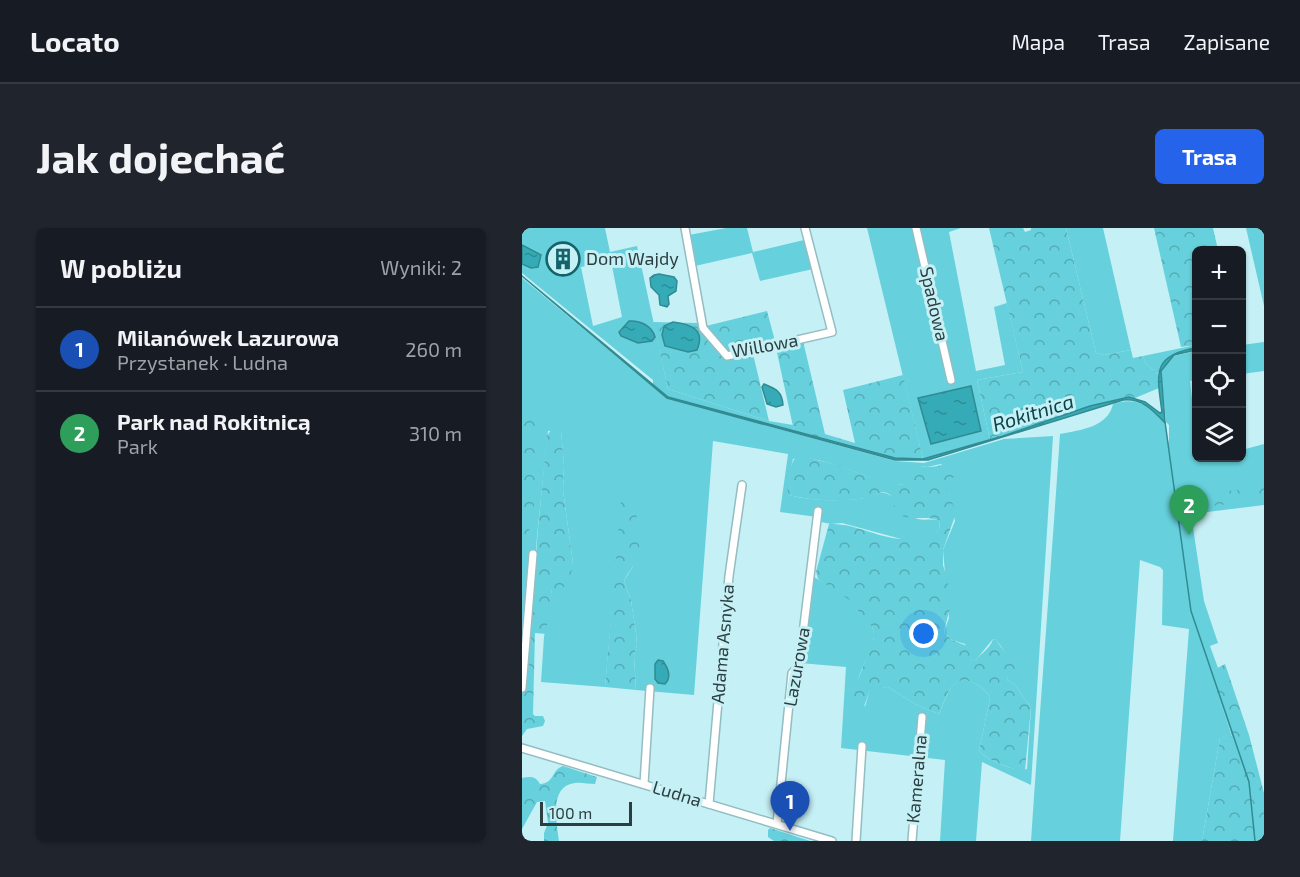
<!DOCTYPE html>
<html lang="pl">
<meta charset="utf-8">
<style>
body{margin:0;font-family:"Exo 2",sans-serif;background:#20242c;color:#f1f3f6}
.controls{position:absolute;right:18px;top:18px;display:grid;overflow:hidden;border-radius:9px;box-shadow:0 2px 4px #0004}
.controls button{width:54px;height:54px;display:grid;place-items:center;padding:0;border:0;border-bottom:2px solid #363941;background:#171b24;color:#f1f3f6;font:30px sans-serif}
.scale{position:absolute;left:18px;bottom:15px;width:92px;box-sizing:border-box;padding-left:6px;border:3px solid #2c3e3f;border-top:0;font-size:16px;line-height:21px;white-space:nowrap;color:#2c3e3f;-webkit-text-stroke:4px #c5f0f5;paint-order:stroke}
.you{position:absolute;left:402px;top:406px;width:21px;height:21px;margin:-15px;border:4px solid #fff;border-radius:50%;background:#1a73e8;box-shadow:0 0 0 9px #1a73e833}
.badge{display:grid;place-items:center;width:39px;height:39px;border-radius:50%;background:#2563eb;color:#fff;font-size:20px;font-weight:700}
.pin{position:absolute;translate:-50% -50px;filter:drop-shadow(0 2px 3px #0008)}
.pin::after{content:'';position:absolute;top:32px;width:21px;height:18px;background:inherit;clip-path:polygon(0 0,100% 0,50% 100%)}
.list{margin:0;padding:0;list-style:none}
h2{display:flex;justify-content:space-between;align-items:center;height:78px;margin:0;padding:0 24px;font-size:26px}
h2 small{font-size:20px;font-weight:400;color:#9ea1a6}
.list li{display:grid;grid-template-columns:39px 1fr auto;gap:18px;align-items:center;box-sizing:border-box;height:84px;padding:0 24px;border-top:2px solid #363941}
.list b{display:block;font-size:22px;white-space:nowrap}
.list p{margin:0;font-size:20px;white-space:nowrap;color:#9ea1a6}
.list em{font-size:20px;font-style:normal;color:#9ea1a6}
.icon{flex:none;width:33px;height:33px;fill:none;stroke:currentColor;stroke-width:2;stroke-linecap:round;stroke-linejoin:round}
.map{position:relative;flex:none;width:742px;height:613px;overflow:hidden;border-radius:9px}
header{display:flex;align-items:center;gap:36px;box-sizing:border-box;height:84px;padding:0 30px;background:#171b24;border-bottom:2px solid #363941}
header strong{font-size:28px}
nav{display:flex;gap:33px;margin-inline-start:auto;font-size:21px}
.intro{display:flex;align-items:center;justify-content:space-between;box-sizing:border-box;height:144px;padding:0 36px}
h1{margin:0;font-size:42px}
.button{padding:15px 27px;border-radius:9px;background:#2563eb;color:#fff;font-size:21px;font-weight:700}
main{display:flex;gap:36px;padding:0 36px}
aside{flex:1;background:#171b24;border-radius:9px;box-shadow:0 2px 4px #0004}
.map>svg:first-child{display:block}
</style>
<header>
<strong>Locato</strong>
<nav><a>Mapa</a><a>Trasa</a><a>Zapisane</a></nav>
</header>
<div class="intro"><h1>Jak dojechać</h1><a class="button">Trasa</a></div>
<main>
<aside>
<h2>W pobliżu<small>Wyniki: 2</small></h2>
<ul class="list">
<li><span class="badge" style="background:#1a4fb4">1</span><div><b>Milanówek Lazurowa</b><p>Przystanek · Ludna</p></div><em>260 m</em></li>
<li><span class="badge" style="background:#2e9e5b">2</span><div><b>Park nad Rokitnicą</b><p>Park</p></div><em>310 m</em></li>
</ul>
</aside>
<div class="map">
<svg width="742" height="613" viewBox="0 0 742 613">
<defs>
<pattern id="forest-crowns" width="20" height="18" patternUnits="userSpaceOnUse" patternTransform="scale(1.5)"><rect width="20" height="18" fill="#66d1dc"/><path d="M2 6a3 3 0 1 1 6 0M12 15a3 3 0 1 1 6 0" fill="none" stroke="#54abb4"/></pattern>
<pattern id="water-ripples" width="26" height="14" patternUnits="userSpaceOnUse" patternTransform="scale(1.5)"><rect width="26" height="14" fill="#34abb6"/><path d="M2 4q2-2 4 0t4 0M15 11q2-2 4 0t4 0" fill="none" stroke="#2c8d95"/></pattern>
</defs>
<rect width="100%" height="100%" fill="#c5f0f5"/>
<g fill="#66d1dc" fill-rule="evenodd">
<path d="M0,0H83L88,24L115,18L146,161L247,193L271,197L272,203L146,169L131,156V152L0,45ZM89,33L100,89L71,98L59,39Z"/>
<polygon points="204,0 225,0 231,24 282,12 291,41 238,53 230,25 173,38 167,7"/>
<polygon points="345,0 390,0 427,155 433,154 397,0 439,0 427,4 454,143 483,137 472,79 485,75 501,144 455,152 468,212 401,231"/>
<polygon points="544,0 581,0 609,122 582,127 574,125"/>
<polygon points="724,0 742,0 742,78"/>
<path d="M0,50L145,170L373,233L402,235L482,211L531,208L509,557L460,534L454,613H418L423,532L319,520L324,439L278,435L288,347C306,356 355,386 352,409C350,424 339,438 336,453C335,460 341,472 343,479L348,461L366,459L393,476L417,486C425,470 429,445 450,454C458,458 464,462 468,470L457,523C467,533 491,544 505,541L509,479L492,456L485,452C490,438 484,423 474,412L471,411L453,433H450L443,416L430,412L422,404L427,390L421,322L433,293L427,265V253L430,249L419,236L405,239L399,238C396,243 394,250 389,254C369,268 304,223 271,231L266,253L267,267C290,273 314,273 337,271C346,270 355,263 363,265C373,267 385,288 396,291C403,293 411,290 418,293L417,302L411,307L383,312L320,295L309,296L294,293L295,289L258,284L266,226L191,213L172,467L114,462L112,428L115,417L114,405L109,372L102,353L111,338L101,260L83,459L19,454L22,409L30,361L51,336L41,262L42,237L39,202L26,203L15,308L8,405L0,453Z"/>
<polygon points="742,114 742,143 720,146 720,117"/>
<path d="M674,117V121C657,123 643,127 636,146L624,136L621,128Z"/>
<path d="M674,123V152L668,153L672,189L674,190V230H720V222L742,216V277L669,286L682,373L696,415L688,418L696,440L689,444L710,509L698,510L680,613H651L667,401L640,397L641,342L638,339L618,332L598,613H509C518,477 529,342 538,206C559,202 586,199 591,176C610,169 629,176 641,193C645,199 645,209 647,216V197L644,194L639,143L652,128Z"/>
</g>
<g fill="url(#forest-crowns)">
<polygon points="467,0 501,0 503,4 509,2 509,0 544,0 574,125 582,127 609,122 611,130 621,128 624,136 636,146 637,160 613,170 607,169 568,178 468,212 455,152 501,144"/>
<polygon points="632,0 691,0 696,22 674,22 674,117 659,119"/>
<polygon points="245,83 253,113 206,125 184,98"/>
<polygon points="131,94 176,95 178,103 203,132 231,126 247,193 146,161"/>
<polygon points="281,113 303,206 333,215 321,162 381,147 401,231 373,230 272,203 254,120"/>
<path d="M5,189L16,194C20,233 14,270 6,308H0V194Z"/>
<polygon points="30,200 39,201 42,237 41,262 51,336 47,358 30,361 24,406 13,405 11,486 13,488 21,488 23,493 21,498 5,501 0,508 0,428 8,405 16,300 25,208"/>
<path d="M275,227L315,237L347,249L379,257L389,253L399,238C410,241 420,236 431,235L434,247L427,253V265L434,285L421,322V337L426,354L428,379L422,404L430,412L445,418L450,433H453C459,425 468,421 471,411L474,412L484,426L495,435L494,441L487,446L485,452L492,456L509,479L503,543C488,541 468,534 457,523L468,470C464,462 458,458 450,454C429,445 424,471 417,486L393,476L366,459L348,462L340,484L332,483L328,479L331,465L352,410L351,400L327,372L296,351L294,344L307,296C337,294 365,317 395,309C404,307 410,308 417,302L418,293C404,286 386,295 373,284C372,278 372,270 367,266C360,261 351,268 344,270C321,274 289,273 267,267C262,257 268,236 275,227Z"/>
<polygon points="742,259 742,272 680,279 679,274 690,265"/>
<path d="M100,260C115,267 120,312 116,327C113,337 106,344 102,353L109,372L114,405L115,417L112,428L114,462L83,459Z"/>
<polygon points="703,436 727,507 742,565 742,613 680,613 698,510 710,508 688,444"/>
<path d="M41,538L75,549L73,556C66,556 59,554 53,555C26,558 35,595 37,613H22V605L26,595L23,573L15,574L0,601V550C8,548 14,548 18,556C32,556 30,541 41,538Z"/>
<polygon points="248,600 288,613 252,613 246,609 246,602"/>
</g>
<g fill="url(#water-ripples)" stroke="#328a92" stroke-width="1.5">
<polygon points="0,17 19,27 16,39 9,40 0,36"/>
<polygon points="137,46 152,49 155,53 154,63 146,68 147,76 145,79 138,77 137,67 129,59 128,50 132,47"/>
<path d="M0,48L146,169L373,230L401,231L481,208L568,178L607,169L623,174L638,185L640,184C635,147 629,127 674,120V122L652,127L639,143L643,195C631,182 620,170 601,172L406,232H373L145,170Z"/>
<path d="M107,93C118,92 130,98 133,109L130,113L116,115L99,108L97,104Z"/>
<path d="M151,94C168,96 184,101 175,122L166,124L143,118L140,107L142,98Z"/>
<path d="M242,156C254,161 260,163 261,177L254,179L245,176L240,159Z"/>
<polygon points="449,158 459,203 409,216 396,170"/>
<path d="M136,432L141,433C146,440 150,449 143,456L136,455L133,451V436Z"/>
</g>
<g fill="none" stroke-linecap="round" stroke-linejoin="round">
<polyline stroke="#328a92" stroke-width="1.5" points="643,194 669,383 727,554 733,613"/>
<defs>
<g id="minor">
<polyline points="163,0 181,100 205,128 310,104 283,0"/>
<polyline points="394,0 429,152"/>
<polyline points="0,460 11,326"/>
<polyline points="0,520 310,613"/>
<polyline points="122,556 128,460"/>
<polyline points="187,576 207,348 220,257"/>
<polyline points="255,596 270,445 277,438 296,283"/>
<polyline points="334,613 340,518"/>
<polyline points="390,613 400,489"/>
</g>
</defs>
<use href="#minor" stroke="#94bdc2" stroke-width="10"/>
<use href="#minor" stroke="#fff" stroke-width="7"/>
</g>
<defs>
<symbol id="building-ring" viewBox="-11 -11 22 22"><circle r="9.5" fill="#c5f0f5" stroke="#14636a" stroke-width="1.5"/><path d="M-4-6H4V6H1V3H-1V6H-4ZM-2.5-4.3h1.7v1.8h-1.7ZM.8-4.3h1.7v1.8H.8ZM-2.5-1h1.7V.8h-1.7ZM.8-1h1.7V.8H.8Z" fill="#14636a"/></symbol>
</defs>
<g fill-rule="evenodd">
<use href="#building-ring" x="22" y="12" width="38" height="38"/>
</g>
<g text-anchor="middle" stroke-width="6" stroke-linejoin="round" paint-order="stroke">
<g font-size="18" fill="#2c3e3f" stroke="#c5f0f5" text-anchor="start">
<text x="64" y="37">Dom Wajdy</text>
</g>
<g font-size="18" fill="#2c3e3f" stroke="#c5f0f5">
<text transform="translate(412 76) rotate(77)" y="6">Spadowa</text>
<text transform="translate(243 118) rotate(-10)" y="6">Willowa</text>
<text transform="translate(201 416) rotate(-85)" y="6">Adama Asnyka</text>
<text transform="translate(275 439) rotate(-80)" y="6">Lazurowa</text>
<text transform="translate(395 551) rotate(-85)" y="6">Kameralna</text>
<text transform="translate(155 566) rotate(17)" y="6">Ludna</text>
</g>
<g font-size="20" font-style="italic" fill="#0e4247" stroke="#c5f0f5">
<text transform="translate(511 185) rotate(-17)" y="7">Rokitnica</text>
</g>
</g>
</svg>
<div class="controls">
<button>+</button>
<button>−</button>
<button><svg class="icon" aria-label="locate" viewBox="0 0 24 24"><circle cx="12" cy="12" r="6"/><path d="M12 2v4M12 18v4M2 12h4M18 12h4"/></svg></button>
<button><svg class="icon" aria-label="layers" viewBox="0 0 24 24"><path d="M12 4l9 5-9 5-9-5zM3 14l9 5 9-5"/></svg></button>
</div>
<div class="scale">100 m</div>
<div class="you"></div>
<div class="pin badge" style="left:268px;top:603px;background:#1a4fb4">1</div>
<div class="pin badge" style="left:667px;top:307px;background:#2e9e5b">2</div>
</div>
</main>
